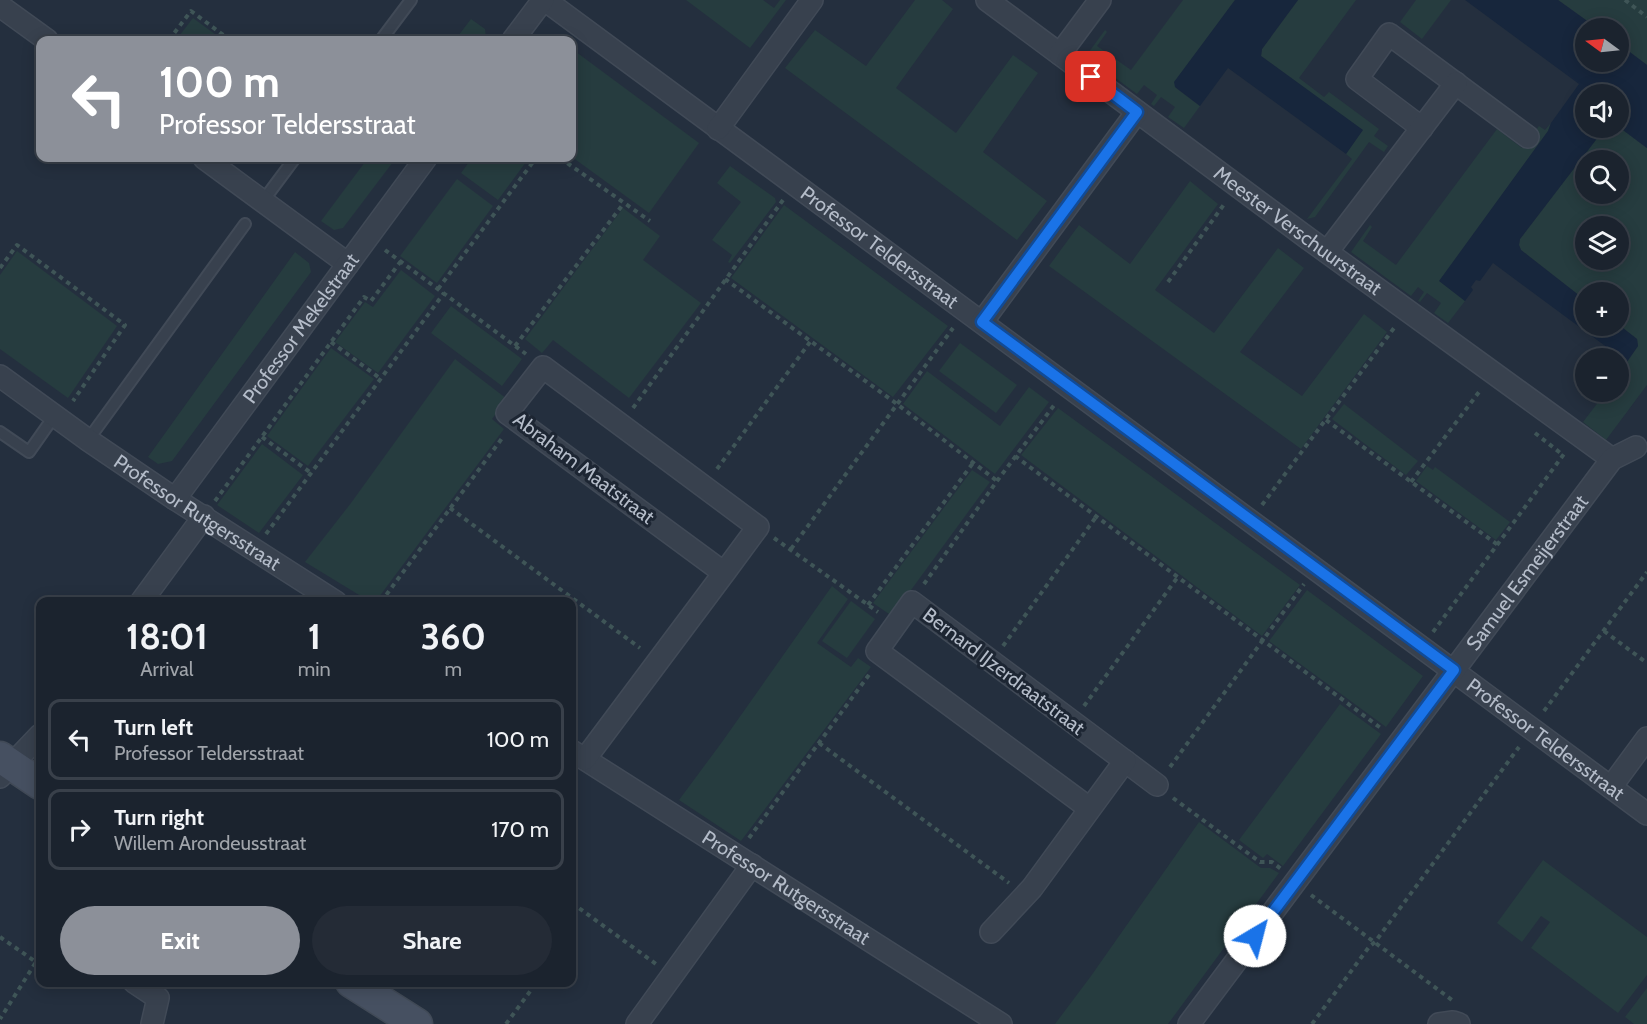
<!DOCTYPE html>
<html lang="en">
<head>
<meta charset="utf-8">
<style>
	:root { --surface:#1b232e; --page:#242b36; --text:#f1f3f6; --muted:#a0a4aa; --line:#39404a; --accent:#8c9099 }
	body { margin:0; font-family:Cabin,sans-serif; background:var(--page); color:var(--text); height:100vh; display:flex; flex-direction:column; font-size:22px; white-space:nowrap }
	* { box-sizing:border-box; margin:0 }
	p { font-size:20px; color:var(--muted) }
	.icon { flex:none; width:33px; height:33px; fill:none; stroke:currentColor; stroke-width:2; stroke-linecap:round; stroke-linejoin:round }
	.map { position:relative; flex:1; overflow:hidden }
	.sheet { position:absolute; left:36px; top:597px; width:540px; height:390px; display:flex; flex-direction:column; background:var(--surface); border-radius:12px; box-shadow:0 3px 15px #0003,0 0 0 2px var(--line) }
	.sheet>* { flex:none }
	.top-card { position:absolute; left:36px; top:36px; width:540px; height:126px; border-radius:12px; box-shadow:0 3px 15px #0003,0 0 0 2px var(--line); background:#8c9099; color:#fff; overflow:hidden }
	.needle { width:39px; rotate:285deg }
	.controls { position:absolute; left:1575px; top:18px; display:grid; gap:12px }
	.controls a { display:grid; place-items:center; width:54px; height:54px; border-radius:50%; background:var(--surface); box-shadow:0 3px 15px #0003,0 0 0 2px var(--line); font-size:30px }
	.pin { position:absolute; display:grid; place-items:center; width:51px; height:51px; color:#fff; margin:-26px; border-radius:12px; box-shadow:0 3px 9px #0006 }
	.me { position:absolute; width:66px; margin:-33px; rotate:37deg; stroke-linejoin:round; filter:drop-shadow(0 0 4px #0008) }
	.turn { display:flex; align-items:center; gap:21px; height:126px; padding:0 24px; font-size:27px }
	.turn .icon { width:78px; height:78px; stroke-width:2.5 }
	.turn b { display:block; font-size:42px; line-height:51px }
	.eta { display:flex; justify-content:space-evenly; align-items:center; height:102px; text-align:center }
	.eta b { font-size:36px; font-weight:700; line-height:42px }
	.primary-button { display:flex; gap:12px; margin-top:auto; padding:12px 24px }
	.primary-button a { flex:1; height:69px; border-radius:36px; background:var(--accent); color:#fff; font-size:24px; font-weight:700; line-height:69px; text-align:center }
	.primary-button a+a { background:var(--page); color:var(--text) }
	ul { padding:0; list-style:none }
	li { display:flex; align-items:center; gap:18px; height:81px; margin:0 12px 9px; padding:0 12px; border:3px solid var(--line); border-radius:12px }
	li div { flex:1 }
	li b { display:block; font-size:22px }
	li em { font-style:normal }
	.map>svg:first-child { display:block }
</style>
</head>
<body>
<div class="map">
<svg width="1647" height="1024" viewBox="0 0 1647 1024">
	<rect width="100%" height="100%" fill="#242f3e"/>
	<g fill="#263c3f" fill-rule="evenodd">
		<polygon points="686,0 763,0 774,8 780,0 786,0 750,48"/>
		<polygon points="915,0 942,0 953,9 896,88 956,133 1013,55 1038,73 983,152 1047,201 1017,240 785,68 815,30 866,66"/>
		<polygon points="1183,0 1235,0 1175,82 1176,88 1200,106 1184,128 1168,117 1175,107 1161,97 1154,106 1151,104 1157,95 1144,85 1137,94 1086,56 1105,30 1107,32 1097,46 1131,70"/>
		<polygon points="1298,0 1356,0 1299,78 1324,97 1329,92 1379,129 1374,136 1388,146 1384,152 1369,142 1315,217 1307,219 1352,159 1346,154 1362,130 1261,56 1262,49"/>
		<polygon points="1416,0 1451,0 1422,39 1400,22"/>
		<polygon points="1558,0 1647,0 1647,65 1619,44 1618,28 1597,28"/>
		<polygon points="193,18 223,40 176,40"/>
		<polygon points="471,19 485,29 486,37 484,40 455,40"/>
		<polygon points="572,49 699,143 649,213 572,157"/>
		<polygon points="1551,123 1548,131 1440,281 1465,301 1448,323 1434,313 1441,303 1427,293 1420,302 1418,301 1424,292 1418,287 1411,296 1351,252 1370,225 1372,227 1363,241 1396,265 1497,129 1522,148 1539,126 1545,130"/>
		<path d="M 1619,127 L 1647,148 L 1647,385 L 1606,440 L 1583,422 L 1606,392 L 1618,392 L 1619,374 L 1638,346 L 1637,339 L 1619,325 L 1618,292 L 1586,292 L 1585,300 L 1521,250 L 1519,245 L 1520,239 L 1605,128 ZM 1586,160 L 1618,160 L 1618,194 L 1586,194 ZM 1586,226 L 1618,226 L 1618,260 L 1586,260 Z"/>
		<polygon points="368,158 396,158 343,228 334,230 321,221"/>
		<polygon points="472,158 529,158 498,200 461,173"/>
		<polygon points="730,166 775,198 776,202 730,263 728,262 732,255 712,240 741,202 717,183"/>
		<polygon points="457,179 493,206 437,283 400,256"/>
		<polygon points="1190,181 1218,204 1155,290 1214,333 1278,248 1304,268 1240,352 1302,396 1364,314 1387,332 1301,449 1049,266 1079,225 1130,264"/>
		<polygon points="784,205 948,326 893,397 731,278"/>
		<polygon points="623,208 660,236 643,260 701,303 629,398 553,340 542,353 525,339"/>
		<polygon points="17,251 117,326 68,398 0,349 0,275"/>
		<polygon points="295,252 309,263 311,272 172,461 158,464 148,457"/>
		<polygon points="401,270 435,296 378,373 335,342 365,302 373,307"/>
		<polygon points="451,306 522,359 502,386 431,333"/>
		<polygon points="960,343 1017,385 996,413 939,371"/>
		<polygon points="331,348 374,379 308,466 267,436"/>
		<polygon points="455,359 507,399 492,419 504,429 376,601 369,601 305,562 351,503"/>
		<polygon points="927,371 1000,426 1029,387 1049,402 995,474 903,404"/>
		<polygon points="1344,404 1418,461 1406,475 1332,419"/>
		<polygon points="1058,408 1300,585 1262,636 1021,455"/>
		<polygon points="262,444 303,475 259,533 217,505"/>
		<polygon points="1427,466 1433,470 1435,467 1510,522 1496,540 1416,481"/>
		<polygon points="972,470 990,482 892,616 873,603"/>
		<polygon points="832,586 848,599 817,643 851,667 858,658 871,667 741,841 679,800 722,742"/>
		<polygon points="1307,590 1423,676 1386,727 1269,641"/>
		<polygon points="851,601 875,619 847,658 822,641"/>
		<polygon points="1340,704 1381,734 1283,866 1267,854 1263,858 1239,840"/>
		<polygon points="1199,822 1261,868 1270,868 1279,873 1168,1024 1055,1024 1091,976"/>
		<polygon points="1543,860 1647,937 1647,975 1618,1013 1531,948 1550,922 1541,916 1522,942 1497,923"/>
		<polygon points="1647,988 1647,1024 1634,1024 1625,1017"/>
	</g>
	<g fill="#17263c">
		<polygon points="1235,0 1298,0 1262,49 1261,56 1363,130 1346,154 1228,68 1200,106 1175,87 1174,82"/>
		<polygon points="1465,0 1558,0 1597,28 1586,28 1586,62 1618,62 1619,44 1647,65 1647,148 1619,127 1618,94 1586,94 1586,128 1605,128 1520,239 1519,245 1521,250 1585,300 1586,326 1619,325 1637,339 1638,346 1626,363 1619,362 1618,358 1613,358 1616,354 1493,263 1480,281 1476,280 1471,287 1473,290 1465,301 1439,281 1548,131 1551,123 1579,84"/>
	</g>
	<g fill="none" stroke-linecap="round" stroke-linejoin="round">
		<defs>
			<g id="lane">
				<polyline points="381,40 411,0"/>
				<polyline points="263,201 295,158"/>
				<polyline points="0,432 29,452 55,415"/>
				<polyline points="88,440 245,224"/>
			</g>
			<g id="street">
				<path id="s1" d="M 545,0 L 1647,814"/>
				<path id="s2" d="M 987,0 L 1306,237 L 1612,459"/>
				<polyline points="0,6 47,40"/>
				<polyline points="513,40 543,0"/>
				<polyline points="1060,54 1100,0"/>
				<polyline points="1422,128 1357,79 1389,34 1528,137"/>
				<polyline points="718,129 812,0"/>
				<polyline points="204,158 348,264"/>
				<polyline points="1327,252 1456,83"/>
				<polyline points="982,322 1137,112"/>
				<path id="s3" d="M 0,376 L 88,440 L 175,499 L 336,602"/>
				<path id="s4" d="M 175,499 L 426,158"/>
				<polyline points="141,602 204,516"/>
				<path id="s5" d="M 572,751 L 1001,1024"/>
				<polyline points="585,759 724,573 507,413 543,367 758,527 724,573"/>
				<polyline points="1125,761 1157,785"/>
				<polyline points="0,777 40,735"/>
				<polyline points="1611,787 1647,738"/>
				<polyline points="991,932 1032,888 1125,761 912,602 877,651 1089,808"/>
				<polyline points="134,982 158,998 152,1024"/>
				<polyline points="637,1024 752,865"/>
				<path id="s6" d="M 1189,1024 L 1612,459 L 1636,447"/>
				<polyline points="1439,1024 1453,1022 1459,1024"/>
			</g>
			<g id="secondary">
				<polyline points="0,757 40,784"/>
				<polyline points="351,982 417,1024"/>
			</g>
		</defs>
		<use href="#lane" stroke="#414a57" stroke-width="14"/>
		<use href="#street" stroke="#414a57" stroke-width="24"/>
		<use href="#secondary" stroke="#414a57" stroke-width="33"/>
		<g stroke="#3f5557" stroke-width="4" stroke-dasharray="4.5 4.5" stroke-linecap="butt">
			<polyline points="1625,0 1647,17"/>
			<polyline points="169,40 191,11 230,40"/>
			<polyline points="560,158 650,221"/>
			<polyline points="385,250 526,354"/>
			<polyline points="0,268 17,245 125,325 73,401"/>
			<polyline points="725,279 897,404 997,481"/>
			<polyline points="1168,282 1225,203"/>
			<polyline points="438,289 536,158"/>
			<polyline points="331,342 381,379"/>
			<polyline points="515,346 624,203"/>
			<polyline points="633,408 783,200"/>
			<polyline points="1326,420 1498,545"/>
			<polyline points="1535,433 1563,455"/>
			<polyline points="262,437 311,473"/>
			<polyline points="1015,456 1382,729"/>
			<polyline points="717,469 810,342"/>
			<polyline points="1411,482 1479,392"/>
			<polyline points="215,501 364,297 371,301 401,261"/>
			<polyline points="1262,505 1394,328"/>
			<polyline points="450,508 640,648"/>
			<polyline points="266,534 444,293"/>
			<polyline points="774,538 878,612"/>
			<polyline points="791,549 953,328"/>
			<polyline points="924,584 997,481 1055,404"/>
			<polyline points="381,602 503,437"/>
			<polyline points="868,605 973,463"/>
			<polyline points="1604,631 1647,663"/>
			<polyline points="1433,632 1564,454"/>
			<polyline points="1003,646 1096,517"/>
			<polyline points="1084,706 1177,578"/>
			<polyline points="1544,711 1647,572"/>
			<polyline points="819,743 1009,883"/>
			<polyline points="1170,767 1304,584"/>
			<polyline points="1173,798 1260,862 1272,862 1281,869"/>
			<polyline points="749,838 871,672"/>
			<polyline points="1311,895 1452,1000"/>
			<polyline points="572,903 656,964"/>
			<polyline points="0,937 36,962 0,1019"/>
			<polyline points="506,1024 537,982"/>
			<polyline points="1312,1024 1369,947 1375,942 1519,747"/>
		</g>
		<use href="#lane" stroke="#38414e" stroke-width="10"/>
		<use href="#street" stroke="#38414e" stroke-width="21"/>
		<use href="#secondary" stroke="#465061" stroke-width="30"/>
	</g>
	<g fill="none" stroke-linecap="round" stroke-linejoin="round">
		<defs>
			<polyline id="route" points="1091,77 1137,112 982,322 1454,670 1255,936"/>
		</defs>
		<use href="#route" stroke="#114b97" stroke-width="15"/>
		<use href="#route" stroke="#1a73e8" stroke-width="10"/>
	</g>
	<g text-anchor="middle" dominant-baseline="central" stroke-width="6" stroke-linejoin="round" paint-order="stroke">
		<g font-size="20" fill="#b4bcc9" stroke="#1d2633">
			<text stroke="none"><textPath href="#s2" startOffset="387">Meester Verschuurstraat</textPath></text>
			<text stroke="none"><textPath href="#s1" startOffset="416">Professor Teldersstraat</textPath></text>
			<text stroke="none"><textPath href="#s4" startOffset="212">Professor Mekelstraat</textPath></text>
			<text transform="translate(584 468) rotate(37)">Abraham Maatstraat</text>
			<text stroke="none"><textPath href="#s3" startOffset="240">Professor Rutgersstraat</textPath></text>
			<text stroke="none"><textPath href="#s6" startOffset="564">Samuel Esmeijerstraat</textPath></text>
			<text transform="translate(1004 671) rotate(37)">Bernard IJzerdraatstraat</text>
			<text stroke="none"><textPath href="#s1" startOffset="1244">Professor Teldersstraat</textPath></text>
			<text stroke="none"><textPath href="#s5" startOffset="254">Professor Rutgersstraat</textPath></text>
		</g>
	</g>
</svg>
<div class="controls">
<a><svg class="needle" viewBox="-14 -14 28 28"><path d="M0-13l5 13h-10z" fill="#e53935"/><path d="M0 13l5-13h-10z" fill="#a0a4aa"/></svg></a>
<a><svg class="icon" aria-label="sound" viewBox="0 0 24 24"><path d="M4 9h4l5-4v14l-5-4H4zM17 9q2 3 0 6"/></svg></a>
<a><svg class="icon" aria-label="search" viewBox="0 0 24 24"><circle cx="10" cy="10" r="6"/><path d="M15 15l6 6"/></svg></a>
<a><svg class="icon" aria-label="layers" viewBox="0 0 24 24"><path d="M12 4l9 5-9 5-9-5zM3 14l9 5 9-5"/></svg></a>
<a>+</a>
<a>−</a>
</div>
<div class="pin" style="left:1091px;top:77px;background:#d93025"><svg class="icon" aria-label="arrive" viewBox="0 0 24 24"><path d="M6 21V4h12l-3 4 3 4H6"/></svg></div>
<svg class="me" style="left:1255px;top:936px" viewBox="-20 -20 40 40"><circle r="19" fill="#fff"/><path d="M0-13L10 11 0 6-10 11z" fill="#1a73e8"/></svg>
<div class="top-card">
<div class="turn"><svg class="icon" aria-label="left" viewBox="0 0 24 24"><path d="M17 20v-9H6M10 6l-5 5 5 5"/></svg><div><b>100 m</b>Professor Teldersstraat</div></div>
</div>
<section class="sheet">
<div class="eta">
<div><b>18:01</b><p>Arrival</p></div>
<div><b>1</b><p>min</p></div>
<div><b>360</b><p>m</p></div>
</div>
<ul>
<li><svg class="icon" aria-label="left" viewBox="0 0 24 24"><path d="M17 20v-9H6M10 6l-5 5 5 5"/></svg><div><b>Turn left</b><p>Professor Teldersstraat</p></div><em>100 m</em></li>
<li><svg class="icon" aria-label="right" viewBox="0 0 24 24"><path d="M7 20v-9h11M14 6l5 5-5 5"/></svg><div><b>Turn right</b><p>Willem Arondeusstraat</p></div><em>170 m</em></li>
</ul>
<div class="primary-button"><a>Exit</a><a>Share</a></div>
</section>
</div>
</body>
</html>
